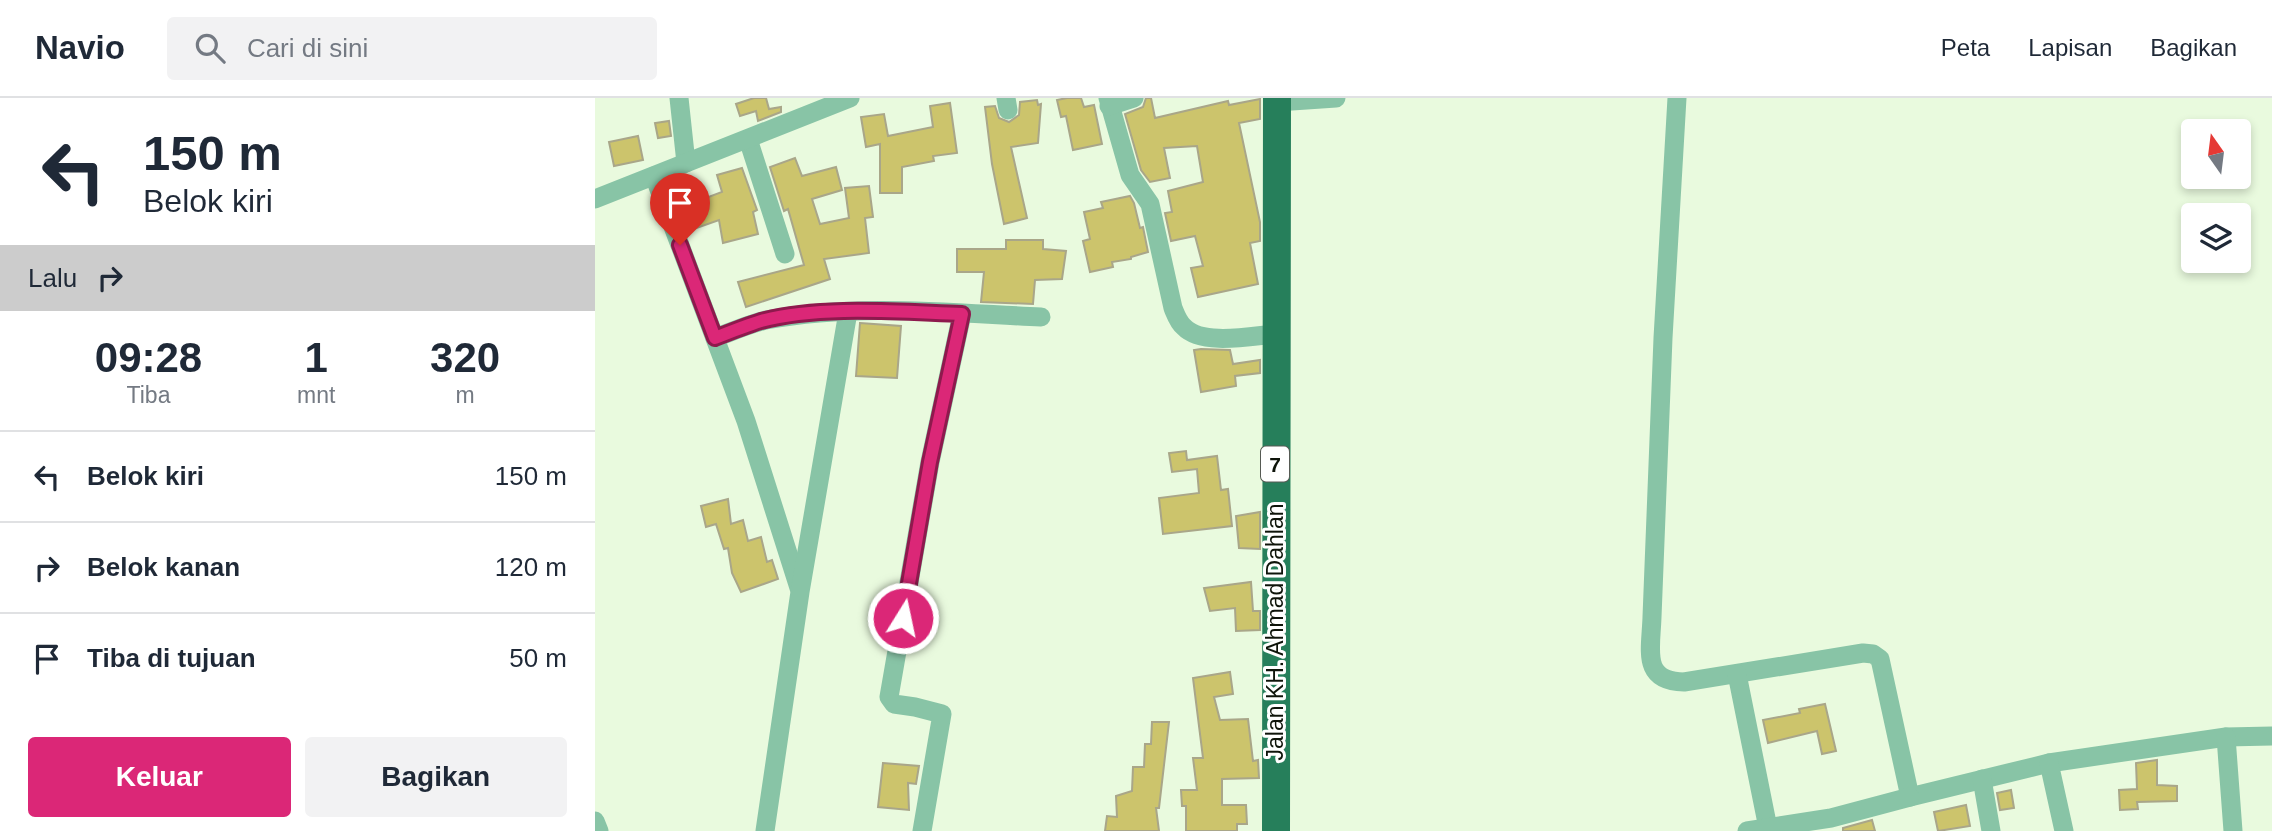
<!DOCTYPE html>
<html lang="id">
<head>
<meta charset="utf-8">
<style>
	:root { --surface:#fff; --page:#f2f2f3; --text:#1f2937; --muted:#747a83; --line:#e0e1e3; --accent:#db2777 }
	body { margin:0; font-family:Helvetica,sans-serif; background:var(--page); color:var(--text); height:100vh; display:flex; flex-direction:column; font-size:26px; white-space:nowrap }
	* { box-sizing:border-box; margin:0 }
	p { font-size:23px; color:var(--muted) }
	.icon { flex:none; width:38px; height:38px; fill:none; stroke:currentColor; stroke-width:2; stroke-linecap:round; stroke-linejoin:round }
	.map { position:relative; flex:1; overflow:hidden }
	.sheet { display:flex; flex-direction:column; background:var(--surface); width:595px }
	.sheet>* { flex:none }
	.banner { background:#fff; color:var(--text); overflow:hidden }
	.needle { width:46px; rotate:346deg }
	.tools { position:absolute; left:1586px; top:21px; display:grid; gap:14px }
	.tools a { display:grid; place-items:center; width:70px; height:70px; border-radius:7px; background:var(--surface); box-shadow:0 4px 10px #0003; font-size:35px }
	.pin { position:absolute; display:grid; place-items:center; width:60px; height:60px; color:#fff; margin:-72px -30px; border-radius:50% 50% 50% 0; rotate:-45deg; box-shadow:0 0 7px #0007 }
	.pin .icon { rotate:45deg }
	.me { position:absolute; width:77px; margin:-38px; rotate:10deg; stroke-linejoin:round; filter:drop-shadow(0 0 5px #0008) }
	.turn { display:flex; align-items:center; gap:24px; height:147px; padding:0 28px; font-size:32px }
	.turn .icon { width:91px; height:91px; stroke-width:2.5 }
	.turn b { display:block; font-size:49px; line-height:60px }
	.then { display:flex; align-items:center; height:66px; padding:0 28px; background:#0003; gap:14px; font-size:26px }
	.eta { display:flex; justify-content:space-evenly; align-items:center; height:119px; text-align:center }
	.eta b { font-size:42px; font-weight:800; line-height:49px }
	.cta { display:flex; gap:14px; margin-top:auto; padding:14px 28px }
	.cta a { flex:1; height:80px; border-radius:7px; background:var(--accent); color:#fff; font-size:28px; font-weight:800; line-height:80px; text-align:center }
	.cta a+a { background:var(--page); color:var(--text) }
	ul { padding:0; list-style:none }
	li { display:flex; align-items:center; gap:21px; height:91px; padding:0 28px; border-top:2px solid var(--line) }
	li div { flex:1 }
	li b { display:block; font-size:26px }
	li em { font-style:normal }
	header { display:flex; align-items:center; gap:42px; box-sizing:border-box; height:98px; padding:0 35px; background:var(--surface); border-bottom:2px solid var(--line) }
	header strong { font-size:33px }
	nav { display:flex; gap:38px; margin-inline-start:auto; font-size:24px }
	.search { width:490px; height:63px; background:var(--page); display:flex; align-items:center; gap:18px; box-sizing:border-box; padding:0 24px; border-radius:7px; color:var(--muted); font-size:26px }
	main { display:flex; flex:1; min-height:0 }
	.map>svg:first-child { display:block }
</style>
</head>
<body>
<header>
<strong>Navio</strong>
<div class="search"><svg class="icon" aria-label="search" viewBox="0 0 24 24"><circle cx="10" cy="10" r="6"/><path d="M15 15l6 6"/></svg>Cari di sini</div>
<nav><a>Peta</a><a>Lapisan</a><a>Bagikan</a></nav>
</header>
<main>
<section class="sheet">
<div class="banner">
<div class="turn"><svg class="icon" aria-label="left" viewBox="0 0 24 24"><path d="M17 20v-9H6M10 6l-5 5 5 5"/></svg><div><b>150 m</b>Belok kiri</div></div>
<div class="then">Lalu<svg class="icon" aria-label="right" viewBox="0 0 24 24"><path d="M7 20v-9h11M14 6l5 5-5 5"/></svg></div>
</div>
<div class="eta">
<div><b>09:28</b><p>Tiba</p></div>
<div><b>1</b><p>mnt</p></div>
<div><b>320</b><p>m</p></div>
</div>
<ul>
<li><svg class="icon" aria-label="left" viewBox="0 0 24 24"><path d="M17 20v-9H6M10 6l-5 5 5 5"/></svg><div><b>Belok kiri</b></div><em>150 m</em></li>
<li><svg class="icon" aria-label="right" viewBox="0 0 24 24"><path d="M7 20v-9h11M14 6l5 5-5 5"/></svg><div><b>Belok kanan</b></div><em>120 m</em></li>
<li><svg class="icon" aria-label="arrive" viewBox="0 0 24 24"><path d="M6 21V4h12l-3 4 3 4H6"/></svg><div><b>Tiba di tujuan</b></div><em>50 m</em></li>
</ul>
<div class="cta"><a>Keluar</a><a>Bagikan</a></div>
</section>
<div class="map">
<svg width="1677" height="733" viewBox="0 0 1677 733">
	<rect width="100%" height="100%" fill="#e9fade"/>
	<g fill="#ccc46c" stroke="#a9a689" stroke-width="2">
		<polygon points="159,0 171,0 174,11 186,9 186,14 163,23 161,13 145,18 141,6"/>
		<polygon points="472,0 486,0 489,9 499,7 507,46 478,52 471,18 466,19 462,2"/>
		<polygon points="551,0 556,0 560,20 633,3 634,7 665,1 665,21 644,25 665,124 665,143 655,145 663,186 603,199 596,170 608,168 600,138 576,143 570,115 577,114 573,93 608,84 602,48 569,50 575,80 555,84 546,72 530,16 548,9"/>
		<polygon points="442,2 443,7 446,6 443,45 416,49 432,120 409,126 397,66 390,9 400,8 404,20 414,24 424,17 425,4"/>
		<polygon points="355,5 362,55 338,58 339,63 307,69 307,95 285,95 285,46 271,49 266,19 289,16 293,38 338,29 335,8"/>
		<polygon points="74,23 76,38 63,40 60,25"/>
		<polygon points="43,38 48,62 19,68 14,44"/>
		<polygon points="200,60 207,78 241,69 247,92 217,101 225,126 254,120 250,90 274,88 278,119 270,120 274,155 229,161 235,181 151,209 143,184 209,167 193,111 189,113 175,69"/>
		<polygon points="147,70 162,112 158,114 163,136 128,145 124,122 93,133 84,110 127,94 122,77"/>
		<polygon points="535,98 539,105 545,130 548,129 553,154 536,159 536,161 517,164 518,169 495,174 488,143 495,141 489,114 508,110 506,104"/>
		<polygon points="411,142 448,142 448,151 471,153 467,181 440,182 438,206 386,204 389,174 362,174 362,151 411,151"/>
		<polygon points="265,225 306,228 302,280 261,278"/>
		<polygon points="606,251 635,252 638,266 665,262 665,275 640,278 641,288 606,294 599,252"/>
		<polygon points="591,353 592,362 622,358 626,392 633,391 637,428 568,436 564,400 604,395 602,371 577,374 574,355"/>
		<polygon points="133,401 136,426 148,422 153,443 166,439 172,464 177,462 183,481 146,494 137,475 133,450 129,451 121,426 111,429 106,408"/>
		<polygon points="665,414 665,451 644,450 641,418"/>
		<polygon points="656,484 658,513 665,513 665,532 641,533 640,510 615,513 609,490"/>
		<polygon points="635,574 638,596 619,599 625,622 653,621 658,663 663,662 664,680 627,681 627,707 651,707 652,726 642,726 642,733 591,733 591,708 587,708 586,692 602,692 598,660 608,660 598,580"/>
		<polygon points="1230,606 1241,653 1227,656 1222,633 1173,645 1168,622 1205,615 1204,611"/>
		<polygon points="557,624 574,624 564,710 561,710 564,733 510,733 512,718 522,719 521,698 537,693 538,669 549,669 550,646 556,646"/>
		<polygon points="1562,662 1562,687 1582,688 1582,703 1542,704 1543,711 1525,712 1524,692 1542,691 1541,665"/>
		<polygon points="288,665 324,668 321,686 313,685 314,712 283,709"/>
		<polygon points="1416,692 1419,710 1405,712 1402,695"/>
		<polygon points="1371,707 1375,728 1343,733 1339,714"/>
		<polygon points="1277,722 1280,733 1248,733 1248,730"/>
	</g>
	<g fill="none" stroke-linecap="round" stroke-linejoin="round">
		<g stroke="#88c4a6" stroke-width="19">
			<polyline points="84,0 91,65"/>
			<polyline points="411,0 413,12"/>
			<path d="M 513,0 L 535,77 L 555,106 L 578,210 C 581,217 583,224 589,229 C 607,248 656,238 680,236"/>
			<path d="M 1082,0 L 1068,240 L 1057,519 C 1056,552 1046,583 1089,584 L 1268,555 L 1278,556 L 1285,561 L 1315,699 L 1454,665 L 1631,639 L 1677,638"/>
			<polyline points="682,4 741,0"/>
			<polyline points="514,8 539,0"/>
			<polyline points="153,41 190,156"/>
			<polyline points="59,78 151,323 204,490"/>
			<polyline points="0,101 255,0"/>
			<path d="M 120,240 C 136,234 154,226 171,222 C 261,205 356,215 446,219"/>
			<polyline points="1142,576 1173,730"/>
			<polyline points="1631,639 1638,733"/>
			<polyline points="1454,665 1469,733"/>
			<polyline points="1387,681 1396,733"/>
			<polyline points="0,723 4,733"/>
			<polyline points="170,733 205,494 253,214"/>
			<polyline points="327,733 347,616 320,609 299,606 294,599 335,364 367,216"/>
			<polyline points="1152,733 1236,720 1315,699"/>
		</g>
		<polyline stroke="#267f5b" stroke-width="28" points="681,733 682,0"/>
	</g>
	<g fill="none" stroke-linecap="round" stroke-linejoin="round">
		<defs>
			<path id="route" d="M 85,147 L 120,240 C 135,234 150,228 166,223 C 225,207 305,214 367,216 L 335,364 L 308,520"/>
		</defs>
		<use href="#route" stroke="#8e194d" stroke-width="18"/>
		<use href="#route" stroke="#db2777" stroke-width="12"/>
	</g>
	<g text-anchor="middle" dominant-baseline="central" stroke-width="6" stroke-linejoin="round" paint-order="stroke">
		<rect fill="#fff" stroke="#565a54" stroke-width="2" x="666" y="348.5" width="28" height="35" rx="5"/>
		<g font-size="21" font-weight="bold" fill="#0e140a">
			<text x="680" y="366">7</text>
		</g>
		<g font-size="23" fill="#0e140a" stroke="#fff">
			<text transform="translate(680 534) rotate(-90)">Jalan KH. Ahmad Dahlan</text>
		</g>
	</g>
</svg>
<div class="tools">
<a><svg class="needle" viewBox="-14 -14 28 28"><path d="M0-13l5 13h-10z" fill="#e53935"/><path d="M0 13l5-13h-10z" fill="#747a83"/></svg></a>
<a><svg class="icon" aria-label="layers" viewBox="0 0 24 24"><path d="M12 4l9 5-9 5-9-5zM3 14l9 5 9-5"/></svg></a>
</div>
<div class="pin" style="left:85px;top:147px;background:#d93025"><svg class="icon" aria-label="arrive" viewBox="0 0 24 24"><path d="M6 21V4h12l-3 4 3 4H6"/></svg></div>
<svg class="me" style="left:308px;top:520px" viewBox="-20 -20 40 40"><circle r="17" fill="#db2777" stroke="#fff" stroke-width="3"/><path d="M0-11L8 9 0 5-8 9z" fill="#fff"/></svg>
</div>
</main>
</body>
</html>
